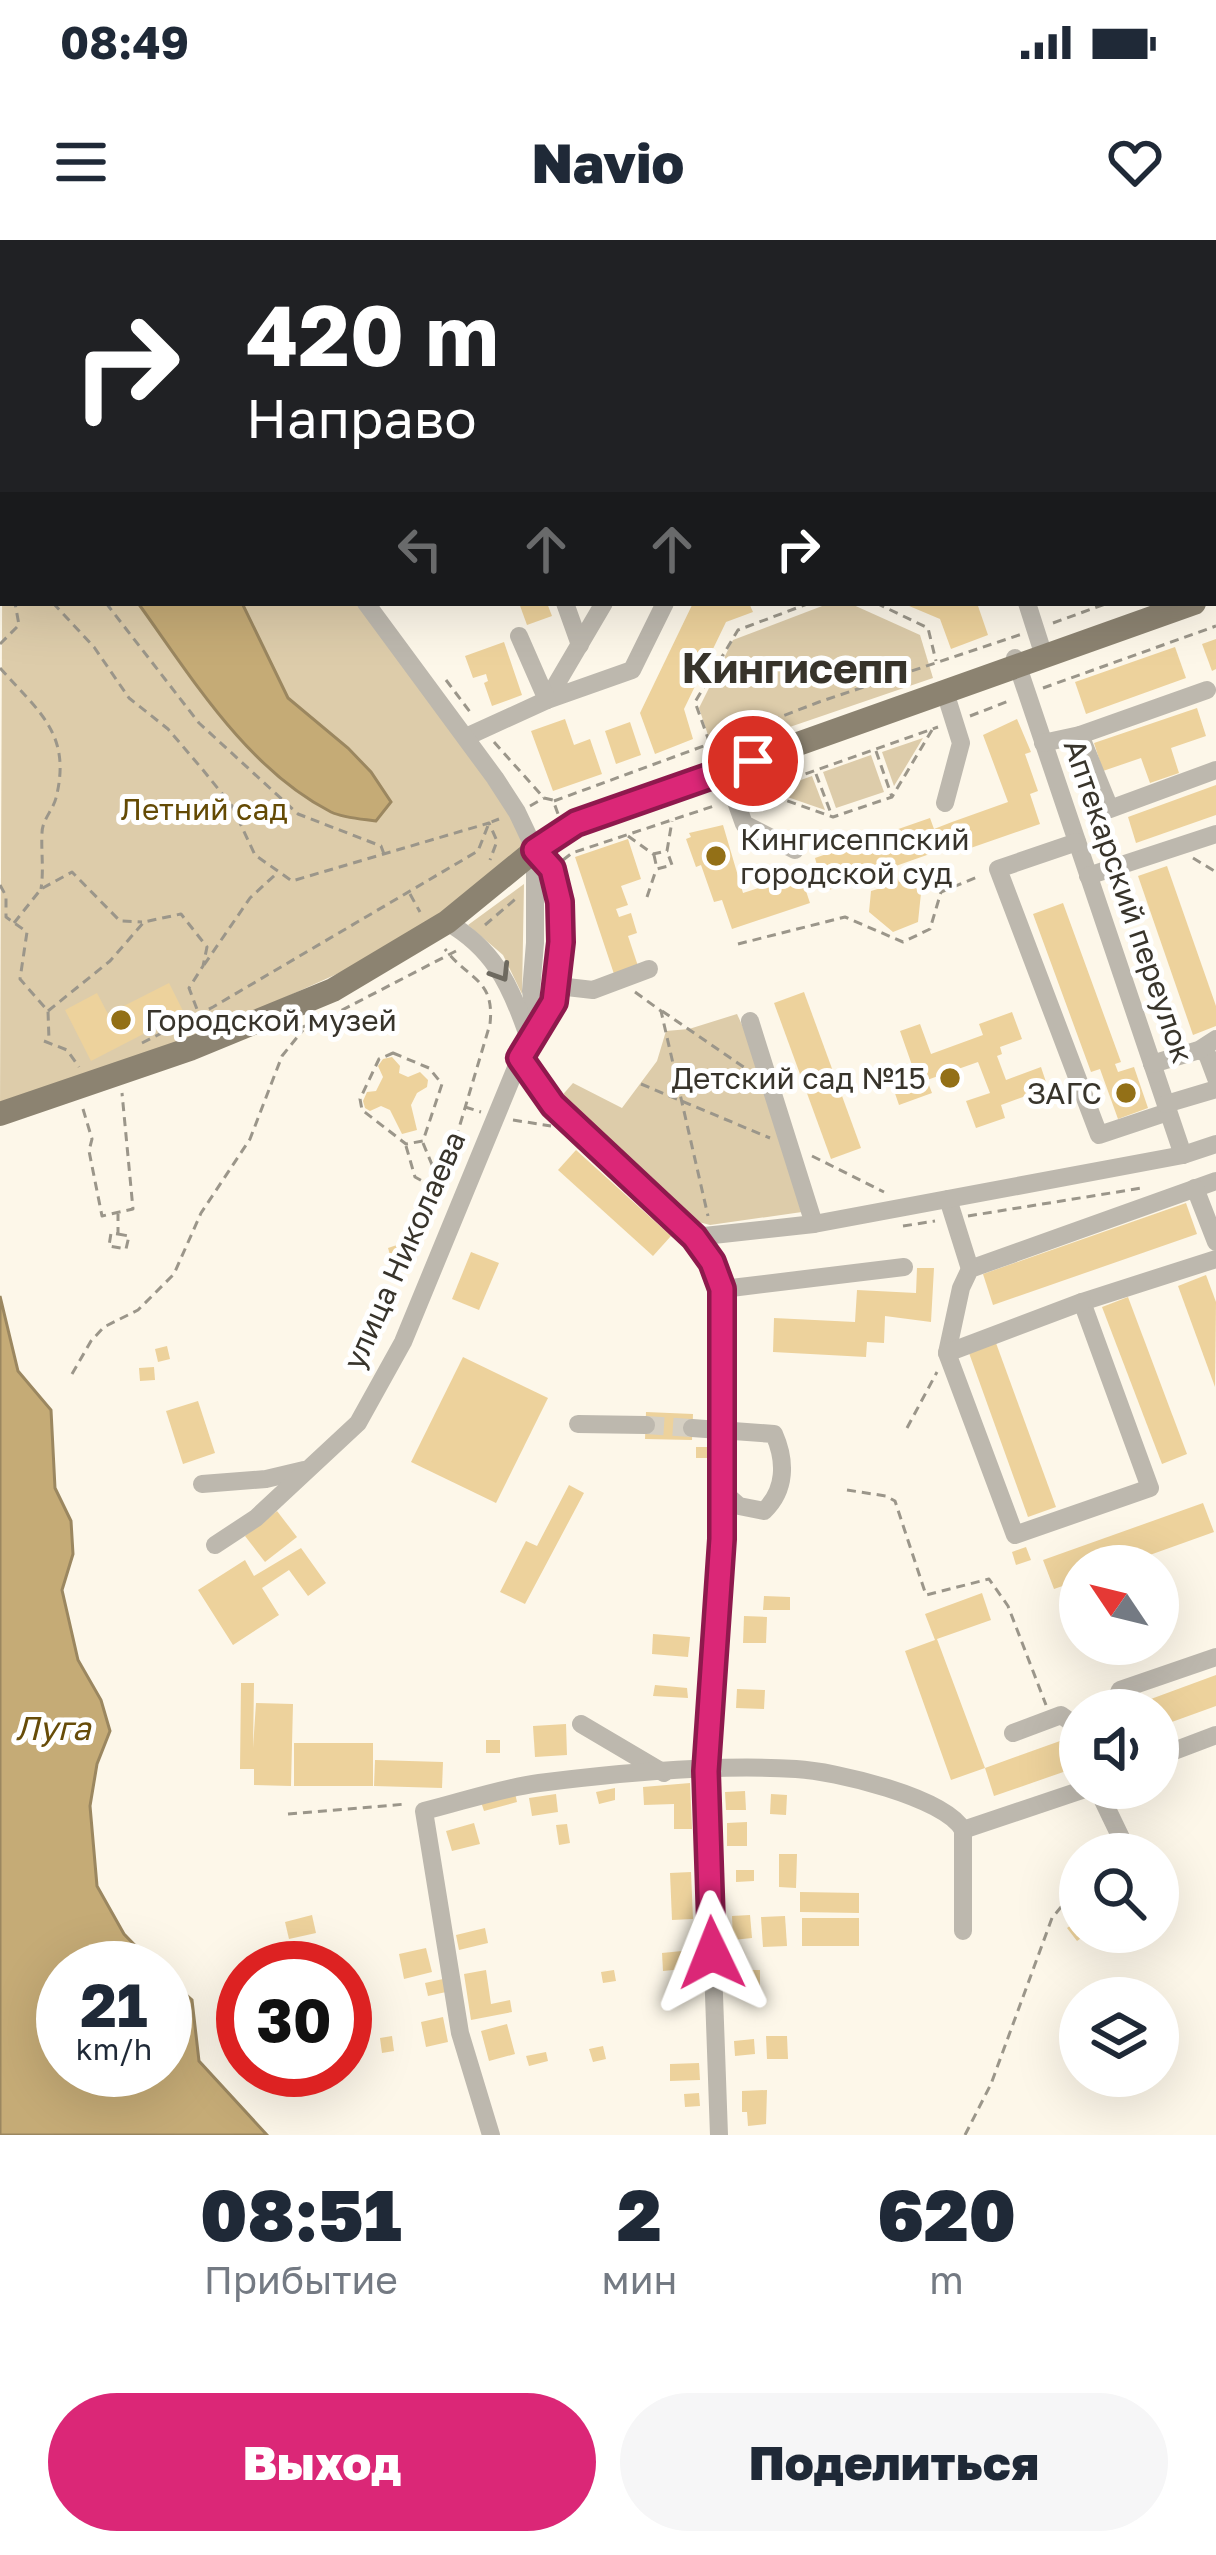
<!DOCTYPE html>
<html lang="ru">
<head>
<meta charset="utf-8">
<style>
	:root { --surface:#fff; --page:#f6f6f7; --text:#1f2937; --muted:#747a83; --accent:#db2777 }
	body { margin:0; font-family:"Golos Text",sans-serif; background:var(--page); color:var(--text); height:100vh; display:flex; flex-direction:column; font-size:45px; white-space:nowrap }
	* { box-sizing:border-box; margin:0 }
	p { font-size:39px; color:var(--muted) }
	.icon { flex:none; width:66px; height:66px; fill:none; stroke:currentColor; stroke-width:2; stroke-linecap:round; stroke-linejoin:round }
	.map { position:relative; height:1895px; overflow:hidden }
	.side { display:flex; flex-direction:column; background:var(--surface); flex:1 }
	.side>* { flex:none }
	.top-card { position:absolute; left:0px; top:0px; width:1218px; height:366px; box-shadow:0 12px 48px #0002; background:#202124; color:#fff; overflow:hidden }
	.needle { width:78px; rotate:305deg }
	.fabs { position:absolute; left:1059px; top:1305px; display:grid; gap:24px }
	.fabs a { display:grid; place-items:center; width:120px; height:120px; border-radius:50%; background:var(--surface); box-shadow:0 12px 48px #0002; font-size:60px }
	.speed { position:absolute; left:36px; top:1701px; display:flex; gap:24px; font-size:60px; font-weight:700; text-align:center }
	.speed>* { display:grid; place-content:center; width:156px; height:156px; border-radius:50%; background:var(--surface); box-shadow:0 12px 48px #0002; line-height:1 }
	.speed small { font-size:30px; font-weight:400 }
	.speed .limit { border:18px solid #d22; background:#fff; color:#111 }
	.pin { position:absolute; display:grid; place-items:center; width:102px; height:102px; color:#fff; margin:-51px; border:6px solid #fff; border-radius:50%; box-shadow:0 3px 12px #0007 }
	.me { position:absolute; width:132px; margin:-66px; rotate:358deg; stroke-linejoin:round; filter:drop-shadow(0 0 9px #0008) }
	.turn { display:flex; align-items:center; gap:42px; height:252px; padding:0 48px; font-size:54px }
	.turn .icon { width:156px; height:156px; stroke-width:2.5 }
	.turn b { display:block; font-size:84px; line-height:102px }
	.lanes { display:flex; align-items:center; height:114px; padding:0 48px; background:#0003; justify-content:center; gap:60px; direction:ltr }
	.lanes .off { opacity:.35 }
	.eta { display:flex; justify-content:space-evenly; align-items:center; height:204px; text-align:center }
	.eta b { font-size:72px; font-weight:800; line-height:84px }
	.primary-button { display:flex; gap:24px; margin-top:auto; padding:24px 48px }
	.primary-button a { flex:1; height:138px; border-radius:72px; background:var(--accent); color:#fff; font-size:48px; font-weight:800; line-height:138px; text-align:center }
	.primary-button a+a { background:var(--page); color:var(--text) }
	.status { display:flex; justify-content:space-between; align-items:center; height:84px; padding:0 60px; background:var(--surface); direction:ltr }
	.status svg { height:33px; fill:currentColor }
	header { display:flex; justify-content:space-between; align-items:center; height:156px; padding:0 48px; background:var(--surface); font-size:54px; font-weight:800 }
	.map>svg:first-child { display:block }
</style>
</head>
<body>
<div class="status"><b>08:49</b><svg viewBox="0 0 49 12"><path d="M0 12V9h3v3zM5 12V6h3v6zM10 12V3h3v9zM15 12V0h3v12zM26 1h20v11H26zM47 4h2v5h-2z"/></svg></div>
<header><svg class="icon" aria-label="menu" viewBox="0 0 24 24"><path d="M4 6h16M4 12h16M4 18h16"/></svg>Navio<svg class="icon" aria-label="heart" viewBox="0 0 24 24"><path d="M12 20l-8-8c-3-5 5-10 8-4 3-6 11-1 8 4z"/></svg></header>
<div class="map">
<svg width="1216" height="1895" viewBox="0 0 1216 1895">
	<rect width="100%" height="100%" fill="#fdf7e9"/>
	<g fill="#dca">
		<polygon points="3,152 3,363 367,363 535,610 434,690 112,836 0,871"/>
		<polygon points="830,363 849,363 920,395 933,438 714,513 699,468 733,400"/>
		<polygon points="923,498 894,546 882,512"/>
		<polygon points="871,515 884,552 836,568 823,532"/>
		<polygon points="812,536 825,570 770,551"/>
		<polygon points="524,644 522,754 503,715 468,685"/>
		<polygon points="737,774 770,845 809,971 710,985 695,981 559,859 573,843 622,868 657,821 666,791 689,789"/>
	</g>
	<g fill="#c5ab76" stroke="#9b8760" stroke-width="3">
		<path d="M 138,363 L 242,363 L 288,458 L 348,508 L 371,532 L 391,562 L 376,581 C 362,579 344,578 331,572 C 247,529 192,438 138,363 Z"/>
		<polygon points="0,1056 18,1131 51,1170 55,1248 71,1281 73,1314 62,1350 78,1420 101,1460 110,1491 97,1524 90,1566 97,1646 124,1694 157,1728 63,1728 63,1830 165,1830 165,1736 192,1760 199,1821 267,1895 0,1895"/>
	</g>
	<g fill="#edd29c">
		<polygon points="519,363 547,363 552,376 527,385"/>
		<polygon points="693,363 749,363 753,372 726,382 684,469 693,499 655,514 640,473"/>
		<polygon points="902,363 977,363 988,395 951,409 940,379"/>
		<polygon points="1216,399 1216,429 1212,431 1202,404"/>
		<polygon points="504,402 522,455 492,466 484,443 488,441 486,434 473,438 465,416"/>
		<polygon points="1175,407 1186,438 1086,474 1075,442"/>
		<polygon points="1197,468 1206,496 1171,508 1179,533 1150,543 1141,518 1103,531 1094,503"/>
		<polygon points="565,479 574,505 590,499 602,534 553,551 531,491"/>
		<polygon points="1017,479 1031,512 1025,514 1038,551 1030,554 1040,584 962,611 957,597 939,603 941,610 893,627 899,642 908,640 921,653 918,682 893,692 869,672 871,651 881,648 876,634 826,651 823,642 805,648 810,663 732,689 722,660 714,662 701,625 696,627 686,599 691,597 689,593 723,585 743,653 818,629 815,618 930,578 934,589 952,582 1008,562 983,495"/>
		<polygon points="630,482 641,515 616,524 605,491"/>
		<polygon points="1216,545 1216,575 1136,603 1128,577"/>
		<polygon points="628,599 641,639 621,646 628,665 616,669 619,677 631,673 637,693 628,696 639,729 615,737 575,617"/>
		<polygon points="1167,626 1216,766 1216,786 1193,795 1138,636"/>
		<polygon points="1063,663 1121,822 1115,824 1118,832 1134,827 1148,868 1118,879 1100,829 1091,832 1033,674"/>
		<polygon points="169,743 184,773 91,821 65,770 97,753 108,774"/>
		<polygon points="804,752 861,908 831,919 774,763"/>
		<polygon points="1012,772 1022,799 1000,807 1002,814 997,816 1006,840 1041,827 1048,848 1001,865 1005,878 976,888 966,861 990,853 978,822 927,840 932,853 899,865 889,836 913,828 900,791 920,784 931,814 983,795 979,784"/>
		<polygon points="392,817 400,826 399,833 408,837 420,832 428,840 427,847 417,853 411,865 417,890 402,894 390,870 381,866 370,871 365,868 363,861 367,852 376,851 383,837 378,826 383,819"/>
		<polygon points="576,910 671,996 653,1016 558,930"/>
		<polygon points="1186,963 1197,994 993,1065 983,1034"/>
		<polygon points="406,1002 409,1012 391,1018 388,1008"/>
		<polygon points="471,1012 499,1023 479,1070 452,1059"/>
		<polygon points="917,1028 934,1028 931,1082 885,1076 884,1103 867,1102 866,1117 773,1112 774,1078 855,1082 857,1050 916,1053"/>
		<polygon points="1206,1035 1216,1062 1215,1147 1178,1046"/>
		<polygon points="1128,1057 1187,1214 1162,1224 1102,1067"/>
		<polygon points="996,1103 1056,1267 1028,1277 969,1113"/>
		<polygon points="167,1106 170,1119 158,1122 155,1109"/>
		<polygon points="463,1117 548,1158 496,1263 411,1222"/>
		<polygon points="154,1127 155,1140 140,1141 139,1128"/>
		<polygon points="198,1161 215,1213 183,1224 166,1171"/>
		<polygon points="646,1172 693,1174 692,1200 645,1199"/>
		<rect x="696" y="1207" width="17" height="11"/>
		<polygon points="569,1245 584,1253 525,1364 500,1352 526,1301 537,1306"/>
		<polygon points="1203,1263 1214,1292 1119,1326 1080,1326 1080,1340 1054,1349 1043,1320"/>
		<polygon points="277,1271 297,1297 265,1322 245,1296"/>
		<polygon points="1026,1307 1031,1320 1016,1325 1012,1312"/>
		<polygon points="301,1308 326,1343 308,1356 289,1330 262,1348 279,1375 233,1405 198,1350 245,1320 254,1336"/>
		<polygon points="982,1353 991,1380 937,1399 985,1528 951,1540 905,1411 935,1400 925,1374"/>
		<polygon points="764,1356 790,1357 790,1370 763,1370"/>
		<polygon points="744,1376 767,1377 766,1403 743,1403"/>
		<polygon points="653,1394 690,1397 688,1417 652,1414"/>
		<polygon points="1216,1435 1216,1466 1158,1487 1158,1470 1143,1470 1140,1463"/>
		<polygon points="241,1443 254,1443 253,1508 256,1463 293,1464 291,1546 254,1545 254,1529 240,1529"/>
		<polygon points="655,1445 687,1448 688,1458 653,1456"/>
		<polygon points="737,1449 765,1450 764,1469 736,1468"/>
		<polygon points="566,1484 567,1515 535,1517 533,1486"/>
		<rect x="486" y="1500" width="14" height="13"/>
		<polygon points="1060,1501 1072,1529 994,1556 985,1528"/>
		<rect x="294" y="1503" width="79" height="43"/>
		<polygon points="375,1520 443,1522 442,1548 374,1546"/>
		<polygon points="690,1543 692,1589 674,1589 674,1564 644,1565 643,1547"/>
		<polygon points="615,1548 615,1560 599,1564 596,1552"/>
		<polygon points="745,1551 746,1570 726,1570 725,1552"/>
		<polygon points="515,1553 517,1562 484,1571 481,1562"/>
		<polygon points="556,1554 558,1572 532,1576 529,1558"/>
		<polygon points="771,1554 787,1555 786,1575 770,1574"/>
		<polygon points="747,1582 747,1606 727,1606 727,1583"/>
		<polygon points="474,1583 480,1604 452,1611 446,1591"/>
		<polygon points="567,1584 570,1603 559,1605 556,1585"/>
		<polygon points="779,1614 797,1614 796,1648 779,1647"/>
		<polygon points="736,1630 754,1630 754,1641 736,1642"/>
		<polygon points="691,1632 693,1679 672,1680 670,1633"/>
		<polygon points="800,1652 859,1653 859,1673 800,1672"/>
		<polygon points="312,1675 316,1693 289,1699 285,1682"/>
		<polygon points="750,1675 752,1698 733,1700 732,1676"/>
		<polygon points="785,1676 787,1706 763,1707 761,1677"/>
		<rect x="802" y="1678" width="57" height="28"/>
		<polygon points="1080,1679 1080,1692 1090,1692 1077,1701 1067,1688"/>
		<polygon points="485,1688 488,1703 459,1710 456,1695"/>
		<polygon points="426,1708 432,1732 404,1739 399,1714"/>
		<polygon points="692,1710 694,1728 663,1731 662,1713"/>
		<polygon points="486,1730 491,1764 510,1760 512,1772 471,1780 464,1734"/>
		<polygon points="614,1730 616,1741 603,1743 601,1732"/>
		<rect x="734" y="1730" width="26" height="16"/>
		<polygon points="443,1739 446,1752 428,1756 425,1743"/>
		<polygon points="443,1777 448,1802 426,1807 421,1782"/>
		<polygon points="507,1784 515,1814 489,1821 481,1791"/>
		<polygon points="392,1796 394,1811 382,1813 380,1798"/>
		<polygon points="766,1796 787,1796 788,1819 767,1819"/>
		<polygon points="754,1799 755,1814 735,1816 734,1801"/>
		<polygon points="603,1806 606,1819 593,1822 589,1809"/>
		<polygon points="546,1812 548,1821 529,1826 526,1816"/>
		<polygon points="699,1823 700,1840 670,1841 670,1824"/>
		<polygon points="767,1850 766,1884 748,1886 747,1872 742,1872 742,1851"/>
		<polygon points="699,1853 700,1866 685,1867 684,1854"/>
	</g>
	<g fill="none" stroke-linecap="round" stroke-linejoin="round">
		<polyline stroke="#d6d0c3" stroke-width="18" stroke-dasharray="18 9" stroke-linecap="butt" points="646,1185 692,1188"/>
		<g stroke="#9b968a" stroke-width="3" stroke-dasharray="9 6" stroke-linecap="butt">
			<polyline points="126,0 128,3"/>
			<polyline points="0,167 3,166"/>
			<polyline points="0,234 3,230"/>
			<polyline points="0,284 3,281"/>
			<polyline points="0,315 3,318"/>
			<polyline points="0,321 3,321"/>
			<polyline points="1215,324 1216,324"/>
			<polyline points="53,363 94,407 129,458 168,489 203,530 232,566 255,615 292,641 489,583 497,601 490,620"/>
			<polyline points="106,363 199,483 298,574 381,606 384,614"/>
			<polyline points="810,363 738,390 695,462 710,504 819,462 1022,394"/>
			<polyline points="876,363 928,388 936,421"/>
			<polyline points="1053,383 1108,363"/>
			<polyline points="0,404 19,385 15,363"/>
			<path d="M 0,428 C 39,472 72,494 56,558 C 53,570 42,580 42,593 C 41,612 44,629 41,649"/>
			<polyline points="446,440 473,476"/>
			<polyline points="1043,448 1216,386"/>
			<polyline points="970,476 1011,460"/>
			<polyline points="494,502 544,558 553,560 558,574"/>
			<polyline points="876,511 892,557"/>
			<polyline points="816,534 832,576"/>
			<polyline points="759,551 833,577 892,557 932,490"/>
			<polyline points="749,554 938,487"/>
			<polyline points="554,561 709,504"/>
			<polyline points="530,566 544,558"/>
			<polyline points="628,596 653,614 667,611 672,581"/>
			<polyline points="654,615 657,629 672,625 667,611"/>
			<polyline points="1193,618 1216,632"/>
			<polyline points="563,620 572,613 717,565"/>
			<polyline points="0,645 6,656 6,677 27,692 20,739 48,771 49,800"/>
			<polyline points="410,654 420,672"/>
			<polyline points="647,657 656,630"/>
			<polyline points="14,683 41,649 72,632 120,681 142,682"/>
			<polyline points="485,685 519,656"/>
			<polyline points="738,704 845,677 903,702 930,689 941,652 980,636"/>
			<polyline points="204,725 250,658 276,634"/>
			<polyline points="635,752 661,771 708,976"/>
			<polyline points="48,771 110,721 144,682 181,674 207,707 203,726 189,748 198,772"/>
			<polyline points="662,771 748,830"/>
			<polyline points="286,792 319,782 456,711"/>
			<polyline points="44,801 67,810 79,827"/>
			<polyline points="142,803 213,767 478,611 489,583 499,579"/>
			<polygon points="393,813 429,828 442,844 423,901 406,904 362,870 360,859 379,819"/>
			<polyline points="641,844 770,898"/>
			<polyline points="465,867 481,872"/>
			<polyline points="83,869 92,899 89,911 102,976 133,969 122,853"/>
			<polyline points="513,880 551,886"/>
			<polyline points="423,903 440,944"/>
			<polyline points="406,906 415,937 426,943"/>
			<polyline points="812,916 884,952"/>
			<polyline points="968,976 1142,948"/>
			<path d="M 424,983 L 445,935 L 490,784 C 495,738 468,740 445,709"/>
			<polyline points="903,986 935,981"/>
			<polyline points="118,994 129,996 126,1009 109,1006 111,993 118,994 118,974"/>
			<polyline points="72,1134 91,1101 104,1087 138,1070 174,1034 201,973 250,899 282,816 303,790"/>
			<polyline points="907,1188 937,1132"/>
			<polyline points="847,1250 886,1256 895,1261 926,1355 989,1339 1008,1366 1046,1465"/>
			<polyline points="288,1574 406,1564"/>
			<polyline points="965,1895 991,1844 1052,1678 1080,1644"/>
		</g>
		<g stroke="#bdb8ae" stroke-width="18">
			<polyline points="106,0 107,3"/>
			<polyline points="241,0 243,3"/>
			<polyline points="379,0 380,3"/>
			<polyline points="731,0 732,3"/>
			<polyline points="182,3 192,0"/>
			<polyline points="0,92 3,92"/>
			<polyline points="1215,194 1216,194"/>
			<polyline points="565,363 580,405"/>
			<polyline points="604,363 547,460 632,430 665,363"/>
			<polyline points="1027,363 1044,416"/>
			<polyline points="1015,418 1183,915"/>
			<polyline points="945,452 961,503 945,563"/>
			<polyline points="1080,495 1110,569 1216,530"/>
			<polyline points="466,497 547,460 519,396"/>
			<polyline points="1043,503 1080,495 1207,450"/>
			<polyline points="725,531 744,584 795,610"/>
			<polyline points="1077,602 998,629 1099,895 1168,872"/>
			<polyline points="535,610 535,703 531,751 537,793"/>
			<polyline points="1088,636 1216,594"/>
			<path d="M 447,682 C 492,708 509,742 526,790"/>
			<polyline points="558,746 593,750 649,729"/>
			<polyline points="750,781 814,984"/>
			<polyline points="1199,810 1207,814 1216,838"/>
			<polyline points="520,818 553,865 695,997 712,1022 723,1049 722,1299 706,1530 719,1895"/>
			<polyline points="1152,824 1199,810 1216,799"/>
			<polyline points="1166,864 1216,849"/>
			<polyline points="1216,941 970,1029 961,1048 947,1113 1015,1295 1150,1248 1082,1062 1216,1019"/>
			<polyline points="1195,948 1216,1002"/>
			<polyline points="948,959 970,1029"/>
			<polyline points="695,997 814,984 1183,915 1216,904"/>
			<polyline points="723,1049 904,1027"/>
			<polyline points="947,1113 1082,1062"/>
			<polyline points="578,1184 646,1185"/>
			<path d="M 692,1188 L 774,1194 C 786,1221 786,1250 764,1271 L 739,1266 L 722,1251"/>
			<polyline points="202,1244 266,1239 304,1230"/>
			<polyline points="215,1305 256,1278 358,1183 403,1102 520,818 549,772 558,746 560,662 552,629 535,610 517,572 495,538 366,363"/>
			<polyline points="1122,1470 1117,1457 1120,1450 1216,1417"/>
			<polyline points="581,1484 664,1533"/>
			<polyline points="1013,1493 1061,1475 1075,1485 1080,1499"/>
			<polyline points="1158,1517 1216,1495"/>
			<polyline points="1097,1548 1123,1602"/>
			<polyline points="963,1691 963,1590 1088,1548"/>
			<path d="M 491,1895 L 460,1793 L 424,1571 C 461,1562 501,1548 539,1543 C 618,1533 717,1524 796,1529 C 834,1531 945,1557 963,1590"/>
		</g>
		<g stroke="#8c8371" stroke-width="24">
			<polyline points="1215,346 1216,346"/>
			<polyline points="0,874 190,809 333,750 447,682 551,597 576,583 1194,363"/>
		</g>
	</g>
	<defs><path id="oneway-chevron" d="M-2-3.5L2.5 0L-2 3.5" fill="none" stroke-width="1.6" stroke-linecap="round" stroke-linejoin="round" transform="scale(3)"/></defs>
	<use stroke="#6d695f" href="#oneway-chevron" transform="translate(501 733) rotate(58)"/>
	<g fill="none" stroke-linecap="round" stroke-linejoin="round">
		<defs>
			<polyline id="route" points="712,1713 706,1531 722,1299 722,1049 712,1022 694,997 553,865 520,818 554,762 561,702 560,662 552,629 535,610 576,583 753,521"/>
		</defs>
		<use href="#route" stroke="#8e194d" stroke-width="30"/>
		<use href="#route" stroke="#db2777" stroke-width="21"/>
	</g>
	<g fill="#937017" stroke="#fff" stroke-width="4.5">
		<circle cx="716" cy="616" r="12"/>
		<circle cx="121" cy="780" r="12"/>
		<circle cx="950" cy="838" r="12"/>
		<circle cx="1126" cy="853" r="12"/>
	</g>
	<g text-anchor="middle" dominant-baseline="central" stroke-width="10" stroke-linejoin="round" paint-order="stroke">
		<g font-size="30" fill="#644a04" stroke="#fff">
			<text x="204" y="569">Летний сад</text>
		</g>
		<g font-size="30" fill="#38342b" stroke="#fff" text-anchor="start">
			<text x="740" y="599">Кингисеппский<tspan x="740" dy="34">городской суд</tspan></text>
			<text x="145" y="780">Городской музей</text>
			<text x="926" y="838" text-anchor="end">Детский сад №15</text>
			<text x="1102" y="853" text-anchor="end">ЗАГС</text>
		</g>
		<g font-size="30" fill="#38342b" stroke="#fff">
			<text transform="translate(1129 661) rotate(71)">Аптекарский переулок</text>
			<text transform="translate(404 1010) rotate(-66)">улица Николаева</text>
		</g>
		<g font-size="33" font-style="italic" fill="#674c09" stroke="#fff">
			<text x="53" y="1487">Луга</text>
		</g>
		<g font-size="42" font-weight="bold" fill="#38342b" stroke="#fff">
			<text x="795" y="427">Кингисепп</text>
		</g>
	</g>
</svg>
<div class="fabs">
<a><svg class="needle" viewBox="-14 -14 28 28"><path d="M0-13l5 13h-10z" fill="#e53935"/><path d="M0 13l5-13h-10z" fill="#747a83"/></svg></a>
<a><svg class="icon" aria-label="sound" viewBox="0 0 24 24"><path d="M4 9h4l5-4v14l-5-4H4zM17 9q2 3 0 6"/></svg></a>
<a><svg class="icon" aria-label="search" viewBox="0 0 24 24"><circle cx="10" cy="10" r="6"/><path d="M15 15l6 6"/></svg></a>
<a><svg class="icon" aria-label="layers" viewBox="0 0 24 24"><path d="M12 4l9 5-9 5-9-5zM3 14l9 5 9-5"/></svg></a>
</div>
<div class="speed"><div>21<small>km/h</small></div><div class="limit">30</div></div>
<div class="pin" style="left:753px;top:521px;background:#d93025"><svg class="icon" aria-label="arrive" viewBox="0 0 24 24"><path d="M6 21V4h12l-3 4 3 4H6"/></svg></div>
<svg class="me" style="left:712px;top:1713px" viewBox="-20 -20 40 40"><path d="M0-17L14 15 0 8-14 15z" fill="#db2777" stroke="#fff" stroke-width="4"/></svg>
<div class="top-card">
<div class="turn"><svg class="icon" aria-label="right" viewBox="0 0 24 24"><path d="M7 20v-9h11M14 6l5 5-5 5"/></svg><div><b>420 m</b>Направо</div></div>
<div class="lanes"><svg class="icon off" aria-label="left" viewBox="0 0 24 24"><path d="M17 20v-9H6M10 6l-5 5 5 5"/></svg><svg class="icon off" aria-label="ahead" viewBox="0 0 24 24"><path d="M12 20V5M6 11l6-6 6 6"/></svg><svg class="icon off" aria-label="ahead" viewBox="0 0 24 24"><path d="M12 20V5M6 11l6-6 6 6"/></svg><svg class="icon" aria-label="right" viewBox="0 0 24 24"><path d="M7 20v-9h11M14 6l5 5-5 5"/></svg></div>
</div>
</div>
<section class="side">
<div class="eta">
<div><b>08:51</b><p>Прибытие</p></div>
<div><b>2</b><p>мин</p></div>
<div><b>620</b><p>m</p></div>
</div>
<div class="primary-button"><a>Выход</a><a>Поделиться</a></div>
</section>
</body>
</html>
